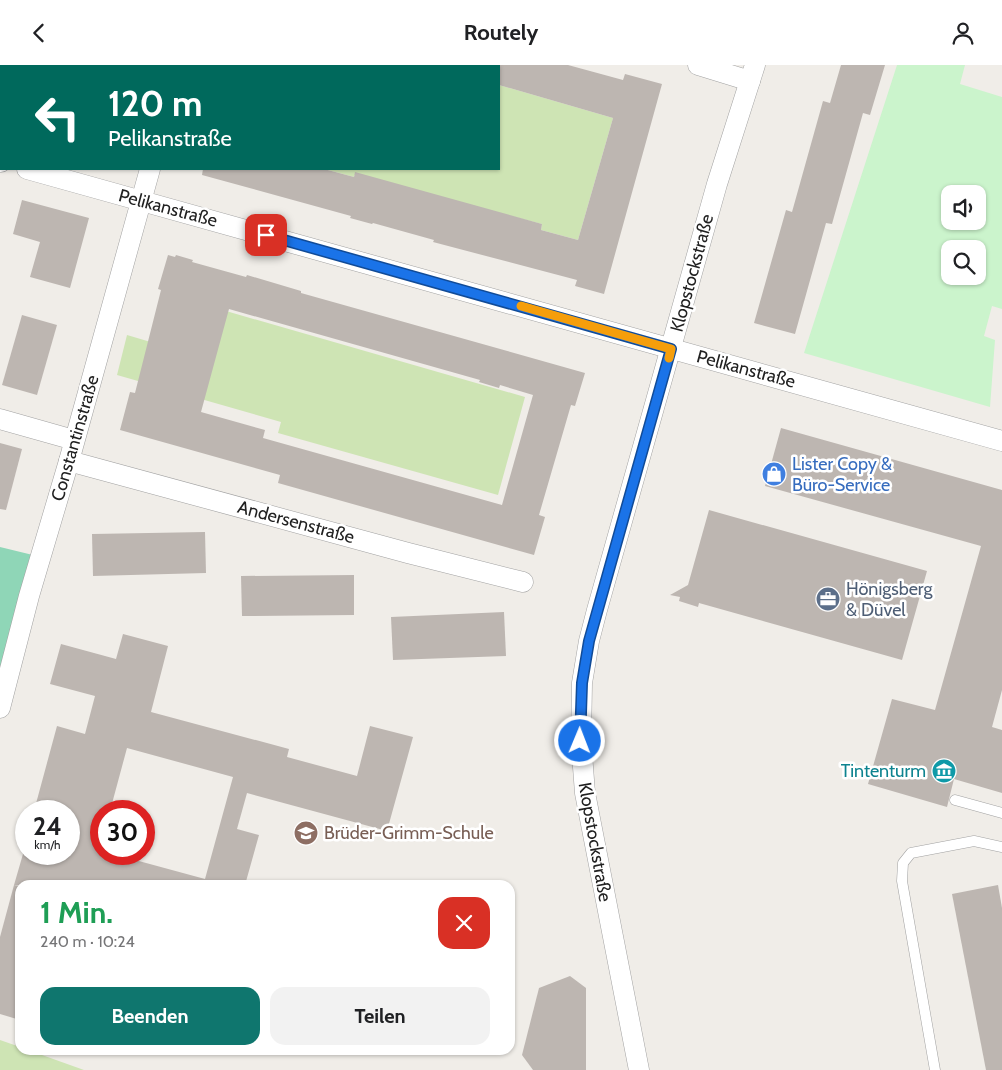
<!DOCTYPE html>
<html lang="de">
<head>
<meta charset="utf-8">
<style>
	:root { --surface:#fff; --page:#f2f2f2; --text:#202124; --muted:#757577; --accent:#0f766e }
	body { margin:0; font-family:Cabin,sans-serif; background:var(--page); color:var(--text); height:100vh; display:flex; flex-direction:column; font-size:19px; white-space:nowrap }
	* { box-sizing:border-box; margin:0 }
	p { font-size:16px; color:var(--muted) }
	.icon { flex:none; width:28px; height:28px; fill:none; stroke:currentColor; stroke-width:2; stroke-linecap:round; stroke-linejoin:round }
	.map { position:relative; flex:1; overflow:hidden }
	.details { position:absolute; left:15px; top:815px; width:500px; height:175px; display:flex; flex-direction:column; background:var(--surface); border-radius:15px; box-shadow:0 1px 4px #0004 }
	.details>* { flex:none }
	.top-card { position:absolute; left:0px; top:0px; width:500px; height:105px; box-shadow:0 1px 4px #0004; background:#00695c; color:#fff; overflow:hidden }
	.controls { position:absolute; left:941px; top:120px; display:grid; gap:10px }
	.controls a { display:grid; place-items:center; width:45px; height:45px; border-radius:10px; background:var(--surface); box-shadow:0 1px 4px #0004; font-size:25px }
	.speed { position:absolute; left:15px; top:735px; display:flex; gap:10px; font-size:25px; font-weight:700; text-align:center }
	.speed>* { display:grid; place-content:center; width:65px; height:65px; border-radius:50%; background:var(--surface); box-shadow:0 1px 4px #0004; line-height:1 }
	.speed small { font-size:12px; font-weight:400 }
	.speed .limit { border:8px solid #d22; background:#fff; color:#111 }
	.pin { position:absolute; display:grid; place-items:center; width:42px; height:42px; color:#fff; margin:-21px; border-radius:10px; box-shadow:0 2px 8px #0006 }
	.me { position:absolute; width:55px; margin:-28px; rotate:1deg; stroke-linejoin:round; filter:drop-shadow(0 0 4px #0008) }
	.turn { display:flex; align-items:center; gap:18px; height:105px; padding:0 25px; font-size:22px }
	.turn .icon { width:65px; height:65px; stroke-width:2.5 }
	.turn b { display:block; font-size:35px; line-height:42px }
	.round { display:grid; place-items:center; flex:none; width:52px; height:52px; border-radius:15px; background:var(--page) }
	.summary { display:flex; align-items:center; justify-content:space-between; height:85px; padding:0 25px }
	h1 { font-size:30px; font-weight:800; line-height:38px; color:#1e9e55 }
	.button { display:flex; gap:10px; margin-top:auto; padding:10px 25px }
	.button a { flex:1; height:58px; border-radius:15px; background:var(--accent); color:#fff; font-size:20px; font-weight:800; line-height:58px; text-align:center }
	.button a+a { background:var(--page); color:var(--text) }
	header { display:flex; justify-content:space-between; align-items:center; height:65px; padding:0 25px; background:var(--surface); font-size:22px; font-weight:800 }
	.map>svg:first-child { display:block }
</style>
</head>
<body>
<header><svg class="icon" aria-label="back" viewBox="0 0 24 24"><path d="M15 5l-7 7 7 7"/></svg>Routely<svg class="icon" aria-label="person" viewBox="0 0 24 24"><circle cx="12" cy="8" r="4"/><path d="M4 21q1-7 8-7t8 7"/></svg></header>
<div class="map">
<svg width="1002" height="1005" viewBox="0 0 1002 1005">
	<rect width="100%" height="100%" fill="#f0ede8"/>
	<g fill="#cee4b4">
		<polygon points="242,0 426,0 431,1 242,1"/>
		<polygon points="499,20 613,53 578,175 541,165 542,159 354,110 354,112 324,104 499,104"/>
		<polygon points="226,246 525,332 498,430 278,368 281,357 117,310 127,270 181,286"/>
		<polygon points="0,975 20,982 20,985 28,985 84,1005 0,1005"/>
	</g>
	<path fill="#cbf4cc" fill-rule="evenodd" d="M 897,0 L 965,0 L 960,19 L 1002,32 L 1002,244 L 992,241 L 984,271 L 995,275 L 990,342 L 804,288 ZM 950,129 L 978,129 L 978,156 L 950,156 ZM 950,184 L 978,184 L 978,211 L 950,211 Z"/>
	<polygon fill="#8fd6b7" points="0,482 41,492 0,643"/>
	<g fill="#bdb6b1" fill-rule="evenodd">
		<polygon points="499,0 568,0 623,15 625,9 662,19 604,229 575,221 577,215 433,177 434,175 373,158 372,159 350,153 351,151 202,110 203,104 324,104 354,112 355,107 542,159 541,165 578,175 613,53 499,20"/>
		<polygon points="841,0 885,0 870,50 863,48 832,159 826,158 795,269 754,258 786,145 792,147 823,36 830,38"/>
		<polygon points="22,135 89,153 70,223 30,212 40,177 13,169"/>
		<path d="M 168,190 L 175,192 L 176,190 L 193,195 L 192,197 L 246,212 L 247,210 L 301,226 L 301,228 L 585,308 L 575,341 L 571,340 L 539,450 L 545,452 L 534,490 L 278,418 L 280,410 L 120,365 L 130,327 L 135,328 L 161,225 L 158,224 ZM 229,244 L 480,315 L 479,317 L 499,323 L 500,320 L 533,330 L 502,440 L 263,373 L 265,365 L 201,347 Z"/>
		<polygon points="22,250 57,260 37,330 2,320"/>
		<polygon points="781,363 1002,425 1002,625 992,662 1002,665 1002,728 954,714 947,742 868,719 892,634 935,645 981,481 765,421"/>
		<polygon points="0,378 22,384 6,445 0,444"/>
		<polygon points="709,445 927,506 902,595 699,538 698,542 679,536 680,532 670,530 688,520"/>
		<polygon points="205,467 206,508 93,511 92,469"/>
		<polygon points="354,510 354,550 242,551 241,511"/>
		<polygon points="504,547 506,591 393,595 391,552"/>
		<path d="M 123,569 L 168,581 L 151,647 L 289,684 L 287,692 L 357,711 L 370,661 L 413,672 L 387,766 L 247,728 L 237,764 L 259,770 L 245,820 L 14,820 L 23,789 L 69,789 L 69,746 L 34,746 L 57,661 L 85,669 L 95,631 L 50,619 L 61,579 L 116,594 ZM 127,683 L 233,712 L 205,814 L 113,789 L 101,789 L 101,746 L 110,746 Z"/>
		<polygon points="14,820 20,821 20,955 0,949 0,872"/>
		<polygon points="998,820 1002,843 1002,1005 986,1005 952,829"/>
		<polygon points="570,911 586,923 586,1005 533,1005 522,990 539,923"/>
	</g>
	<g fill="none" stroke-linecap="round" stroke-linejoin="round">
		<defs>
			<g id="lane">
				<polyline points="955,735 1002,748"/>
				<polyline points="935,1005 902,816 903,798 911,788 974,776 1002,782"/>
			</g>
			<g id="street">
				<polyline points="698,0 750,16"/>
				<polyline points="178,1 179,0"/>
				<polyline points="0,96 1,97"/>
				<polyline points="27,104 1002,376"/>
				<polyline points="0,354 74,375"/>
				<polyline points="69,396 408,488 523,517"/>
				<polyline points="0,643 29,531 69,396 150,104"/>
				<polyline points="639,1005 585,728 581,676 582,618 589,576 597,545 717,119 755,0"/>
			</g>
		</defs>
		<use href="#lane" stroke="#a2a2a2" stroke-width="11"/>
		<use href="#street" stroke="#a2a2a2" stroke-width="21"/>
		<use href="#lane" stroke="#fff" stroke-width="10"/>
		<use href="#street" stroke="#fff" stroke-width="20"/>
	</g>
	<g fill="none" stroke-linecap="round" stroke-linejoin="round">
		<defs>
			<polyline id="route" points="266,170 671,284 589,576 582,618 580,676"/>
		</defs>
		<use href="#route" stroke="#114b97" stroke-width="12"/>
		<use href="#route" stroke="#1a73e8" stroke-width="9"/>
		<polyline stroke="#f59e0b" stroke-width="9" points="521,241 671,284 669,293"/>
	</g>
	<defs>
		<symbol id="shop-disc" viewBox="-11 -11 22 22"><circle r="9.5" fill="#3f7fe0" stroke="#fff"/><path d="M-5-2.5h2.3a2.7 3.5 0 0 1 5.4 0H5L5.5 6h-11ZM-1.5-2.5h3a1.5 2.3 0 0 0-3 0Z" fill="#fff"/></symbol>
		<symbol id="office-disc" viewBox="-11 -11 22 22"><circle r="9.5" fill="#5c6f8a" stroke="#fff"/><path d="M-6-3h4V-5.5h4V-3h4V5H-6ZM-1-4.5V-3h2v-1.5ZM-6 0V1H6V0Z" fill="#fff"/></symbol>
		<symbol id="museum-disc" viewBox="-11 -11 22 22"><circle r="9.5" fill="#0f9aa8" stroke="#fff"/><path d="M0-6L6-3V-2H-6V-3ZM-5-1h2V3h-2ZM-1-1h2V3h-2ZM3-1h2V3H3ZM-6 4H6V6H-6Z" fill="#fff"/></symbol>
		<symbol id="school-disc" viewBox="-11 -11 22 22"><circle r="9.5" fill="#8d6e63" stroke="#fff"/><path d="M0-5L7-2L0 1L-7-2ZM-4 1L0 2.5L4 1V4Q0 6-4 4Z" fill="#fff"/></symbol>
	</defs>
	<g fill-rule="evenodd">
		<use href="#shop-disc" x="760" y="395" width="28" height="28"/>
		<use href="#office-disc" x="814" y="520" width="28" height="28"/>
		<use href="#museum-disc" x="930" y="692" width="28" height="28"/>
		<use href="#school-disc" x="292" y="754" width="28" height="28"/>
	</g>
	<g text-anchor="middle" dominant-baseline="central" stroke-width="5" stroke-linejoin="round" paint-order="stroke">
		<g font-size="18" fill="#212121" stroke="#fff">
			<text transform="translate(168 143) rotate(15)">Pelikanstraße</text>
			<text transform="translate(692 208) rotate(-75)">Klopstockstraße</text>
			<text transform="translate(746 304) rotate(15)">Pelikanstraße</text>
			<text transform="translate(75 373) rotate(-74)">Constantinstraße</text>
			<text transform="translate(296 457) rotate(15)">Andersenstraße</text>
			<text transform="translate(595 777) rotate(80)">Klopstockstraße</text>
		</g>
		<g font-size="18" fill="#366cbe" stroke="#fff" text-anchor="start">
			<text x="792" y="399">Lister Copy &amp;<tspan x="792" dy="21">Büro-Service</tspan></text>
		</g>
		<g font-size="18" fill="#4e5e75" stroke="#fff" text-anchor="start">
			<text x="846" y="524">Hönigsberg<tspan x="846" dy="21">&amp; Düvel</tspan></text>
		</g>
		<g font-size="18" fill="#0d838f" stroke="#fff" text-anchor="end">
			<text x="926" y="706">Tintenturm</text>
		</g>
		<g font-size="18" fill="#785e54" stroke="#fff" text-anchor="start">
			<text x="324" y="768">Brüder-Grimm-Schule</text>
		</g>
	</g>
</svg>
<div class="controls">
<a><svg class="icon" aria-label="sound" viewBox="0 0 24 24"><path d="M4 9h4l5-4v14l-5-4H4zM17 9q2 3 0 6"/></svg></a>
<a><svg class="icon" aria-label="search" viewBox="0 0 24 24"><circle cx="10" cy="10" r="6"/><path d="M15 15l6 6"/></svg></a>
</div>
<div class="speed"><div>24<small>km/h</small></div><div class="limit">30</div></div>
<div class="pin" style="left:266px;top:170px;background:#d93025"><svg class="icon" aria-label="arrive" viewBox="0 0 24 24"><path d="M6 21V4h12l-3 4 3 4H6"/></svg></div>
<svg class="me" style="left:580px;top:676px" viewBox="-20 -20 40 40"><circle r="17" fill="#1a73e8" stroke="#fff" stroke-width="3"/><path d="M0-11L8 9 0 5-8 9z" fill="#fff"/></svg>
<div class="top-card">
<div class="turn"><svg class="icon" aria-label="left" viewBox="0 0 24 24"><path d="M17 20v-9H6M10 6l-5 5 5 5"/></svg><div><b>120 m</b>Pelikanstraße</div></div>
</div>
<section class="details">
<div class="summary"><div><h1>1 Min.</h1><p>240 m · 10:24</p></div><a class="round" style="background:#d93025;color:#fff"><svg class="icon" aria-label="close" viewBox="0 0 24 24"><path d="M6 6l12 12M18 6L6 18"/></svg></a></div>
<div class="button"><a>Beenden</a><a>Teilen</a></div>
</section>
</div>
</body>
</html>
